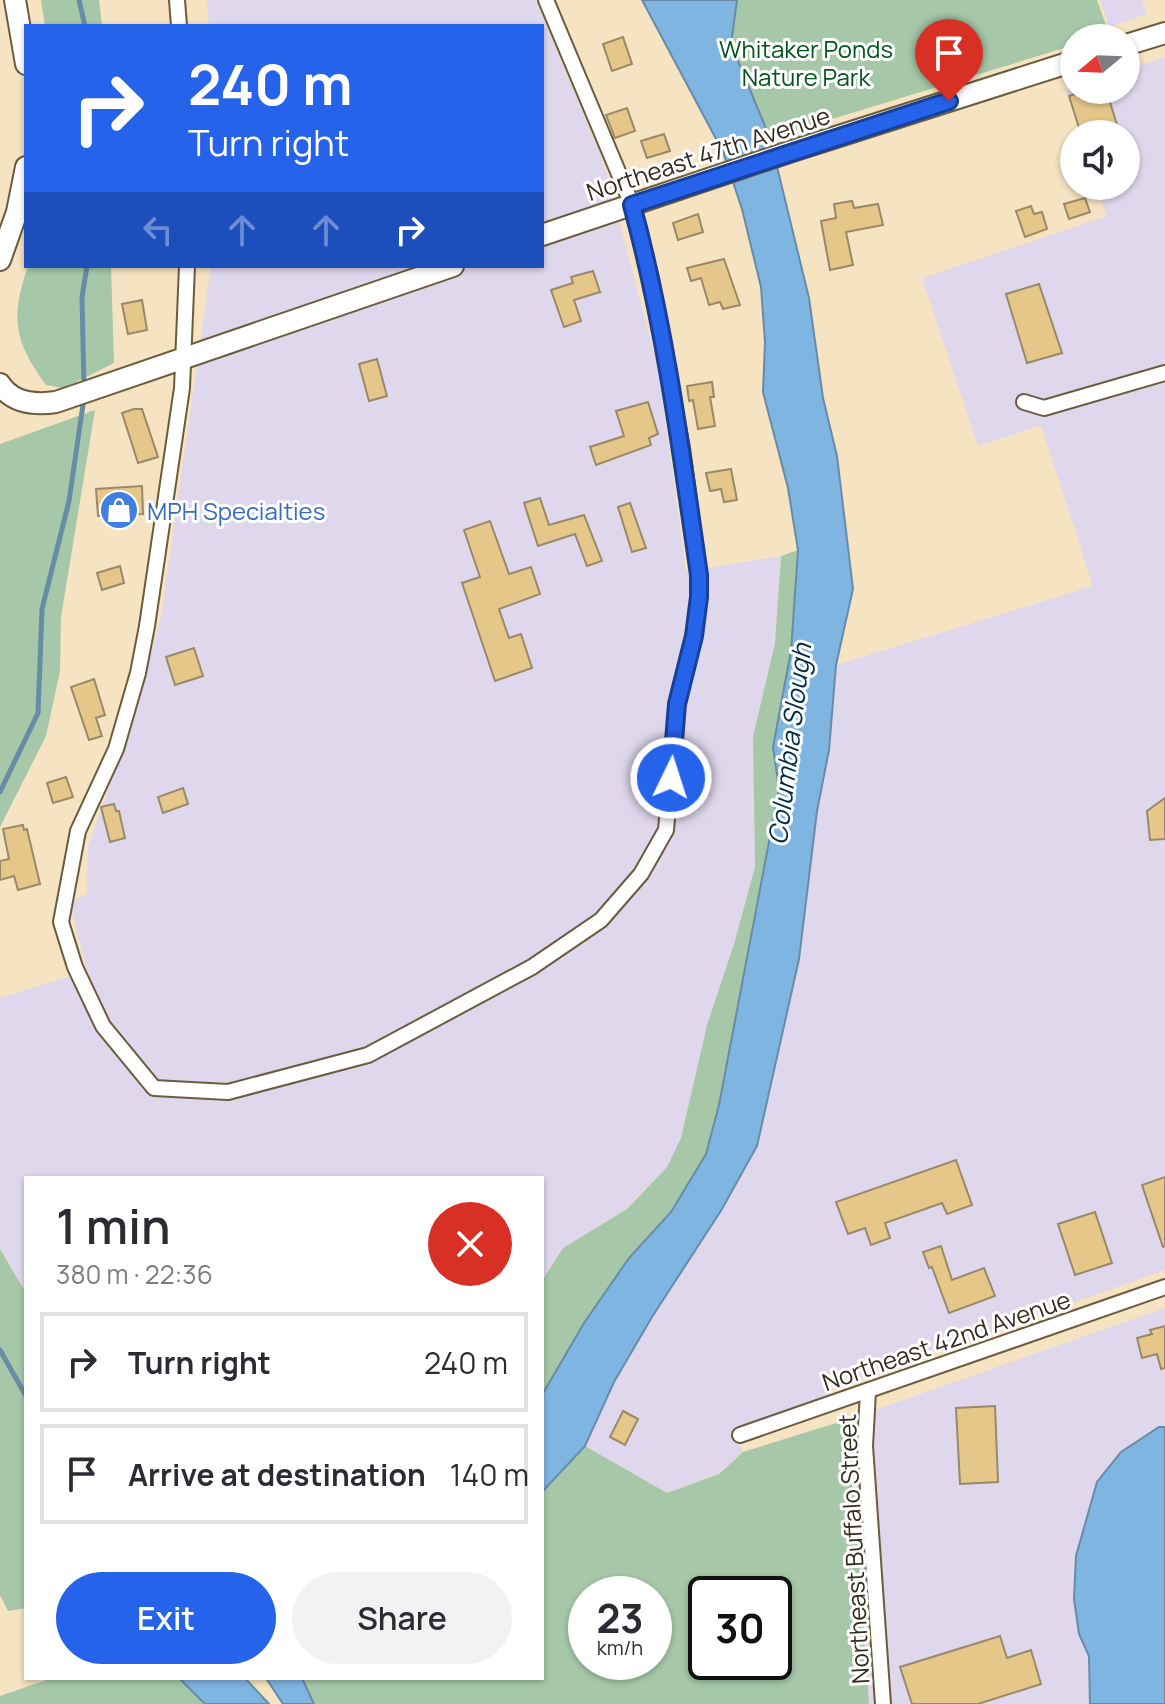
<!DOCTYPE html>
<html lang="en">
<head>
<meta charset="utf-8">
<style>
	:root { --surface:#fff; --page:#f2f2f3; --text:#2b2b33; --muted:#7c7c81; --line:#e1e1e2; --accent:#2563eb }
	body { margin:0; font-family:Manrope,sans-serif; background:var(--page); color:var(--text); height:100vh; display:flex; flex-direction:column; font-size:30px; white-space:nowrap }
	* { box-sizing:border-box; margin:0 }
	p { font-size:26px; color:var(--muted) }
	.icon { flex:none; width:44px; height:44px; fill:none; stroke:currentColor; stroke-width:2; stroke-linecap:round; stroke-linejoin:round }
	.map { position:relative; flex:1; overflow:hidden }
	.panel { position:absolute; left:24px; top:1176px; width:520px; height:504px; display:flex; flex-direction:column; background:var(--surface); border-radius:0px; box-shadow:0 2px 6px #0004 }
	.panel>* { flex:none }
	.hud { position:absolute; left:24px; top:24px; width:520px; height:244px; border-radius:0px; box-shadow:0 2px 6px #0004; background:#2563eb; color:#fff; overflow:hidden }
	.needle { width:52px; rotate:251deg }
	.fabs { position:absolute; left:1060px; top:24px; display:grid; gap:16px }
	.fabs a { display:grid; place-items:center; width:80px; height:80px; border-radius:50%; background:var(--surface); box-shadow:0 2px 6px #0004; font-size:40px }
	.speed { position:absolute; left:568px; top:1576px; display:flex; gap:16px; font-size:40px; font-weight:700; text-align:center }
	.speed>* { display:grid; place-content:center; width:104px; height:104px; border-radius:50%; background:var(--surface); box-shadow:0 2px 6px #0004; line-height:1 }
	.speed small { font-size:20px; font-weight:400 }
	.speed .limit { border:4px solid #111; border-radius:12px; background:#fff; color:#111 }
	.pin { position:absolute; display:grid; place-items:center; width:68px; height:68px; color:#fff; margin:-82px -34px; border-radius:50% 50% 50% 0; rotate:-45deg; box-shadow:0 0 8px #0007 }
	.pin .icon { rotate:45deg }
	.me { position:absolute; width:88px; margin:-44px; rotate:4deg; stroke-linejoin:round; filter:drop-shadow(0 0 6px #0008) }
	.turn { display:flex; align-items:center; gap:28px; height:168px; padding:0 32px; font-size:36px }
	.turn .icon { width:104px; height:104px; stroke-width:2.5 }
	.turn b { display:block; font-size:56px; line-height:68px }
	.lanes { display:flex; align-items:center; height:76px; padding:0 32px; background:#0003; justify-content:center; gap:40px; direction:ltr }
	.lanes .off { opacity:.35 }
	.round { display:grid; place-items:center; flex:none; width:84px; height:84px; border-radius:42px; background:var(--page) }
	.overview { display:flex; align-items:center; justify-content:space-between; height:136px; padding:0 32px }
	h1 { font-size:48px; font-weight:600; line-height:60px }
	.cta { display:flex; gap:16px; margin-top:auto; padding:16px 32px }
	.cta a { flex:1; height:92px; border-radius:48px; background:var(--accent); color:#fff; font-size:32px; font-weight:600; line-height:92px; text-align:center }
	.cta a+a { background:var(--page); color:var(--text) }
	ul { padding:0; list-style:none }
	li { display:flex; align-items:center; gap:24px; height:100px; margin:0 16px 12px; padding:0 16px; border:4px solid var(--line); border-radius:0px }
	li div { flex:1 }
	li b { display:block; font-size:30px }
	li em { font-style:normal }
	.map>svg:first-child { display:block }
</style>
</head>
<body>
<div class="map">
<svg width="1165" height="1704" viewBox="0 0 1165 1704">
	<rect width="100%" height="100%" fill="#f5e3c1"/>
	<g fill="#dfd7ec">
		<polygon points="207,0 536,0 604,164 658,368 686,571 781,556 775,643 753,737 755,867 734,944 707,1025 681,1138 667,1167 626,1209 563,1248 542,1281 542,1178 26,1178 26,1293 0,1249 0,998 87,971 69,902 87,894 88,846 135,714 161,616 211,266 542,266 542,26 209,26"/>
		<polygon points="1100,0 1142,0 1147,14 1109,27"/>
		<polygon points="1165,57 1165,1270 828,1390 833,1405 738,1438 743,1452 719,1473 667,1493 585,1446 614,1382 652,1317 722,1209 757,1146 799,959 817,811 829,750 836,665 1093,586 1041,425 978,446 922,278 1107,216 1097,186 1126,186 1126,134 1080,134 1066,90 1074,88 1074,90 1126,90 1126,70"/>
		<polygon points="1165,1308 1165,1428 1079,1634 1089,1656 1090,1704 869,1704 849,1419"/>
	</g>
	<g fill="#a6c8a8" fill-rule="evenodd">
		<polygon points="41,0 99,0 102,26 45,26"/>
		<polygon points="712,0 1097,0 1109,34 1096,38 1074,38 1074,45 770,138"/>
		<path d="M 28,266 L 111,266 L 114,363 L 64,388 L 46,385 C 14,341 10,318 28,266 Z"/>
		<polygon points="95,410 61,617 60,671 46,736 0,827 0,444"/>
		<polygon points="798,550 791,651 773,747 779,789 719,1105 706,1154 671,1212 629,1258 584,1323 542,1395 542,1281 563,1248 627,1209 667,1167 681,1138 707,1025 734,944 755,867 753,737 775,643 781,556"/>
		<polygon points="0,1249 26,1293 26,1608 8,1611 0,1595"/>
		<path d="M 849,1419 L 869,1704 L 314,1704 L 302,1678 L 542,1678 L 542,1492 L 585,1446 L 667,1493 L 719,1474 L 743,1452 ZM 586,1594 L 654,1594 L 654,1662 L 586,1662 ZM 706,1594 L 774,1594 L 774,1662 L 706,1662 Z"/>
		<polygon points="52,1678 179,1678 205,1704 0,1704 0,1696"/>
	</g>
	<g fill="#7eb5e1" stroke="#688ca7" stroke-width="2">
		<polygon points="642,0 737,0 731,44 770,138 809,298 823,398 837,456 853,589 836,665 829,750 817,811 799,959 757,1146 722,1209 652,1317 614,1382 585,1446 542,1492 542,1395 584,1323 629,1258 671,1212 706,1154 719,1105 779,789 773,747 791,651 798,550 788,488 763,392 765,342 761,287 742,209 723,152"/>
		<polygon points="1159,1427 1165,1427 1165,1704 1090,1704 1089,1656 1079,1634 1074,1599 1076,1556 1097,1482 1121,1452"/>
		<polygon points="179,1678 245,1678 269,1704 205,1704"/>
		<polygon points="266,1678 302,1678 314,1704 283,1704"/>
	</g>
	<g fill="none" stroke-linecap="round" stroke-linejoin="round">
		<g stroke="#688ca7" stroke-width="5">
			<polyline points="79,0 85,26"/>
			<polyline points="84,388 82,297 87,266"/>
			<polyline points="0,792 38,713 42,609 69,501 84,398"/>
			<polyline points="0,1350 26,1396"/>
		</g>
	</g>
	<g fill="#e6c78a" stroke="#998969" stroke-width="2">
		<polygon points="623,37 632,64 612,71 603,44"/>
		<polygon points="1087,90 1106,90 1120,134 1081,134 1069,96"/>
		<polygon points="627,108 635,131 615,138 606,115"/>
		<polygon points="664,134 670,151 647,158 641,141"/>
		<polygon points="1085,198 1090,212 1069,219 1064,204"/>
		<polygon points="852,201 854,208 878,204 883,225 846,232 853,265 830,270 821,221 836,218 834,204"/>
		<polygon points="1031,206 1034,214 1042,212 1047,229 1025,237 1016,211"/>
		<polygon points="698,214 703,232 678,240 673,223"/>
		<polygon points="724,259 740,305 723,309 720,302 709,305 701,278 691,281 687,268"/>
		<polygon points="593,271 600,292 574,300 581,321 564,327 551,290 573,283 571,277"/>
		<polygon points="1039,284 1062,353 1027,363 1006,294"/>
		<polygon points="142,300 147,330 128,334 122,304"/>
		<polygon points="377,359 387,396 369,401 359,364"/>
		<polygon points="712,382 714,397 710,397 715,426 698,429 693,400 689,401 687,386"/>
		<polygon points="648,402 658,434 649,438 651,445 596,465 590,447 624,436 616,411"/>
		<polygon points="134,409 142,409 158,457 138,463 122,413"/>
		<polygon points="731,469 737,500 724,502 721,489 710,491 706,473"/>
		<polygon points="142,486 143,514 98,516 96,489"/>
		<polygon points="540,498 549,525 584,515 602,561 587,566 575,534 538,546 524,503"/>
		<polygon points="630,503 646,548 632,552 618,507"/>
		<polygon points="490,521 509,574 531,567 540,594 499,609 509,638 521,634 532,668 495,681 462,583 480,577 464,530"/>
		<polygon points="120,566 124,583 102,590 97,573"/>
		<polygon points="194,648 203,676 175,685 166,657"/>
		<polygon points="94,679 105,715 96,718 102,736 89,740 71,687"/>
		<polygon points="66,777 73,797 53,803 47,783"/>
		<polygon points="183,788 188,804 163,813 158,797"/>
		<polygon points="1165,798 1165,839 1150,840 1147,811"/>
		<polygon points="114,804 116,811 119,811 125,838 110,842 101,807"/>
		<polygon points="23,825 24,830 27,829 40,884 18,890 14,876 0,880 0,861 9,859 3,829"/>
		<polygon points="956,1160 972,1205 947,1214 942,1203 885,1223 890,1238 871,1245 865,1228 848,1234 836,1202"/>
		<polygon points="1165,1177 1165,1246 1163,1247 1142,1185"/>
		<polygon points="1095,1212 1112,1263 1075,1275 1058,1224"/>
		<polygon points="941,1246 952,1280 984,1268 995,1296 949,1313 932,1267 929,1268 923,1252"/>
		<polygon points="1165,1326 1165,1368 1161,1369 1157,1354 1142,1358 1137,1338 1152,1334 1150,1330"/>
		<polygon points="995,1406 998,1482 960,1484 956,1408"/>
		<polygon points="623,1411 638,1419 625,1445 610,1437"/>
		<polygon points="1000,1636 1007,1658 1031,1650 1041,1684 978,1704 912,1704 900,1667"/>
	</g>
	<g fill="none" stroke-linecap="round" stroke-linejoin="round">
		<defs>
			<g id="street">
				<polyline points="177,0 179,26"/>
				<polyline points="187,266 182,388 147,626 138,673 116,749 78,831 61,922 75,967 103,1026 154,1088 228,1092 368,1055 532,967 601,920 641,874 666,830 677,704 694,636 699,597 699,575 682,448 651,279 632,205 546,0"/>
				<polyline points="1024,402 1044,408 1165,373"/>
				<polyline points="868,1391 865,1446 883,1704"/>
				<polyline points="740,1435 1165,1287"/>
			</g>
			<g id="secondary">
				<polyline points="15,0 26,64"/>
				<polyline points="1126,45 1165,33"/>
				<polyline points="542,235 792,151 1074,61"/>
				<polyline points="0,260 17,212 26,167"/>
				<path d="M 0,384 C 12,403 35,405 56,402 L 453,266"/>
			</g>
		</defs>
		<use href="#street" stroke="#6b5c3d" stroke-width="18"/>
		<use href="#secondary" stroke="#6b5c3d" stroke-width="24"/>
		<use href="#street" stroke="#fff" stroke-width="14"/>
		<use href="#secondary" stroke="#fff" stroke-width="20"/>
	</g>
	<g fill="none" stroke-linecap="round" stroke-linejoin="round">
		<defs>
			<path id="route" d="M 671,778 L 677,704 L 694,636 L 699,597 L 699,575 C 681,450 665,326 632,205 L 949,101"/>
		</defs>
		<use href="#route" stroke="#184099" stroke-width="20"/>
		<use href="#route" stroke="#2563eb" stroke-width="14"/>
	</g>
	<defs>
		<symbol id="shop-disc" viewBox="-11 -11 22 22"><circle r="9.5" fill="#3f7fe0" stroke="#fff"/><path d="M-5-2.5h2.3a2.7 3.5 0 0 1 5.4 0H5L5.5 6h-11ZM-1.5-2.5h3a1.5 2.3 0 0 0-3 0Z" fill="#fff"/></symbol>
	</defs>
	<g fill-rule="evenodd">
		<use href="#shop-disc" x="97" y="488" width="44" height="44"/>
	</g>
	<g text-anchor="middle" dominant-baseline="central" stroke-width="6" stroke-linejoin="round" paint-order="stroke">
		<g font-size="24" fill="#01541a" stroke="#fff">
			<text x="806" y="48">Whitaker Ponds<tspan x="806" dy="28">Nature Park</tspan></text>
		</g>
		<g font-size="24" fill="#332c1f" stroke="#fff">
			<text transform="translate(708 153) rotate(-18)">Northeast 47th Avenue</text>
			<text transform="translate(946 1340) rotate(-19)">Northeast 42nd Avenue</text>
			<text transform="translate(853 1549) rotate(-93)">Northeast Buffalo Street</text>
		</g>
		<g font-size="24" fill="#366cbe" stroke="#fff" text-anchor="start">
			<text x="147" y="510">MPH Specialties</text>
		</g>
		<g font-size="26" font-style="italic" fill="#002c48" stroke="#fff">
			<text transform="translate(789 744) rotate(-83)">Columbia Slough</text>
		</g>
	</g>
</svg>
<div class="fabs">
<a><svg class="needle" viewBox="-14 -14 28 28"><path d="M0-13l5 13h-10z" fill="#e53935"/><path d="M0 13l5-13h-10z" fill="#7c7c81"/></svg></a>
<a><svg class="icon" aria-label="sound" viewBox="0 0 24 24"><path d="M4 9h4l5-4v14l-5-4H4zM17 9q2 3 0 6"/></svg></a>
</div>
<div class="speed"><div>23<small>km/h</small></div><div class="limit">30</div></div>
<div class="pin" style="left:949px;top:101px;background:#d93025"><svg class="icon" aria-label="arrive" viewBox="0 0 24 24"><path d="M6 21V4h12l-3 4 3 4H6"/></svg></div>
<svg class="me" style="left:671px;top:778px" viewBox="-20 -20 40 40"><circle r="17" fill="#2563eb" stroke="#fff" stroke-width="3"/><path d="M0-11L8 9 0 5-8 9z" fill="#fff"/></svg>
<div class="hud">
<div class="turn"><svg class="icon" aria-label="right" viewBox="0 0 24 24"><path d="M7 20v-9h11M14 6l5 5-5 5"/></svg><div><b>240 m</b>Turn right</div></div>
<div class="lanes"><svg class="icon off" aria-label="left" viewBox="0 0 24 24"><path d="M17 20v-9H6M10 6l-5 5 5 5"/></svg><svg class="icon off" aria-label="ahead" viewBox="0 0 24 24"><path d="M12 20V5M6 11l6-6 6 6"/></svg><svg class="icon off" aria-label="ahead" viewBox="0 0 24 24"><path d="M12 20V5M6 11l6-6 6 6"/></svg><svg class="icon" aria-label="right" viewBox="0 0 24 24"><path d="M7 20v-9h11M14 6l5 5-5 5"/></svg></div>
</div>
<section class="panel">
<div class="overview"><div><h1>1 min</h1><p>380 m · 22:36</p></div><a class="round" style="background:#d93025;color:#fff"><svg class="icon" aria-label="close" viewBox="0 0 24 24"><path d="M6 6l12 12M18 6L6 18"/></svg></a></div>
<ul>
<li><svg class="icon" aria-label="right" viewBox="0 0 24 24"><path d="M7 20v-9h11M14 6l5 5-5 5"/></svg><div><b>Turn right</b></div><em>240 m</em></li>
<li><svg class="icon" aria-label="arrive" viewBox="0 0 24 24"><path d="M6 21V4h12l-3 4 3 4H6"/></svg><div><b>Arrive at destination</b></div><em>140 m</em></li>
</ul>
<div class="cta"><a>Exit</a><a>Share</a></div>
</section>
</div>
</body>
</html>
